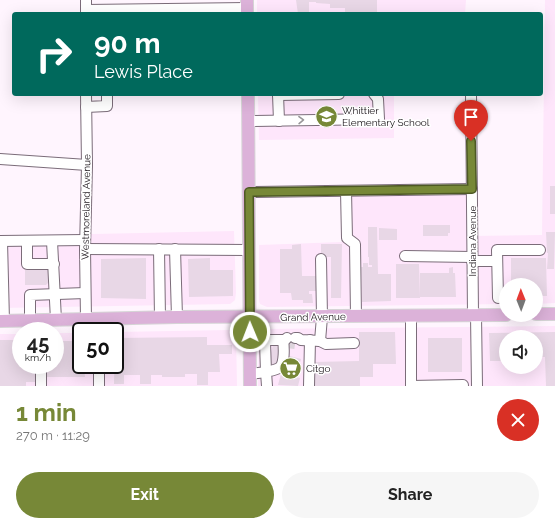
<!DOCTYPE html>
<html lang="en">
<head>
<meta charset="utf-8">
<style>
	:root { --surface:#fff; --page:#f6f6f6; --text:#222; --muted:#767676; --accent:#778837 }
	body { margin:0; font-family:Raleway,sans-serif; background:var(--page); color:var(--text); height:100vh; display:flex; flex-direction:column; font-size:15px; white-space:nowrap }
	* { box-sizing:border-box; margin:0 }
	p { font-size:13px; color:var(--muted) }
	.icon { flex:none; width:22px; height:22px; fill:none; stroke:currentColor; stroke-width:2; stroke-linecap:round; stroke-linejoin:round }
	.map { position:relative; height:386px; overflow:hidden }
	.panel { display:flex; flex-direction:column; background:var(--surface); flex:1 }
	.panel>* { flex:none }
	.top-card { position:absolute; left:12px; top:12px; width:531px; height:84px; border-radius:4px; box-shadow:0 4px 16px #0002; background:#00695c; color:#fff; overflow:hidden }
	.needle { width:26px; rotate:359deg }
	.controls { position:absolute; left:499px; top:278px; display:grid; gap:8px }
	.controls a { display:grid; place-items:center; width:44px; height:44px; border-radius:50%; background:var(--surface); box-shadow:0 4px 16px #0002; font-size:20px }
	.speed { position:absolute; left:12px; top:322px; display:flex; gap:8px; font-size:20px; font-weight:700; text-align:center }
	.speed>* { display:grid; place-content:center; width:52px; height:52px; border-radius:50%; background:var(--surface); box-shadow:0 4px 16px #0002; line-height:1 }
	.speed small { font-size:10px; font-weight:400 }
	.speed .limit { border:2px solid #111; border-radius:6px; background:#fff; color:#111 }
	.pin { position:absolute; display:grid; place-items:center; width:34px; height:34px; color:#fff; margin:-41px -17px; border-radius:50% 50% 50% 0; rotate:-45deg; box-shadow:0 0 4px #0007 }
	.pin .icon { rotate:45deg }
	.me { position:absolute; width:44px; margin:-22px; rotate:359deg; stroke-linejoin:round; filter:drop-shadow(0 0 3px #0008) }
	.turn { display:flex; align-items:center; gap:14px; height:84px; padding:0 16px; font-size:18px }
	.turn .icon { width:52px; height:52px; stroke-width:2.5 }
	.turn b { display:block; font-size:28px; line-height:34px }
	.round { display:grid; place-items:center; flex:none; width:42px; height:42px; border-radius:21px; background:var(--page) }
	.summary { display:flex; align-items:center; justify-content:space-between; height:68px; padding:0 16px }
	h1 { font-size:24px; font-weight:700; line-height:30px; color:var(--accent) }
	.button { display:flex; gap:8px; margin-top:auto; padding:8px 16px }
	.button a { flex:1; height:46px; border-radius:24px; background:var(--accent); color:#fff; font-size:16px; font-weight:700; line-height:46px; text-align:center }
	.button a+a { background:var(--page); color:var(--text) }
	.map>svg:first-child { display:block }
</style>
</head>
<body>
<div class="map">
<svg width="555" height="386" viewBox="0 0 555 386">
	<rect width="100%" height="100%" fill="#fff5fe"/>
	<g fill="#fee6fb" fill-rule="evenodd">
		<polygon points="257,0 466,0 465,14 257,14"/>
		<polygon points="545,0 555,0 555,303 536,304 536,285 506,285 506,304 267,307 260,304 259,301 259,245 342,242 342,196 470,195 470,236 542,235"/>
		<polygon points="258,94 394,94 394,138 259,140"/>
		<polygon points="234,231 236,293 235,300 230,304 0,308 0,236"/>
		<path d="M 555,326 L 555,386 L 258,386 L 259,334 L 263,329 ZM 506,337 L 536,337 L 536,367 L 506,367 Z"/>
		<polygon points="231,330 236,334 237,386 0,386 0,334 21,334 21,365 55,365 55,333 81,333 81,365 115,365 115,332"/>
	</g>
	<g fill="#e8d7e6">
		<polygon points="296,0 377,0 377,14 345,14 345,8 330,8 330,4 316,3 316,2 309,2 309,14 298,14"/>
		<rect x="550" y="186" width="5" height="28"/>
		<polygon points="423,225 450,225 450,233 448,233 448,236 423,236"/>
		<polygon points="368,227 377,227 378,274 391,274 391,301 362,302 361,267 363,267 363,263 368,263 368,267 372,267 372,265 369,265 369,257 368,257"/>
		<polygon points="379,228 397,229 397,240 379,240"/>
		<polygon points="546,232 555,232 554,269 547,269 548,253 547,253"/>
		<polygon points="301,244 302,276 316,276 316,291 309,291 309,294 312,294 313,303 303,303 303,300 292,300 291,293 280,293 280,249 292,249 292,245"/>
		<polygon points="321,244 342,244 341,298 331,298 331,257 321,257"/>
		<polygon points="146,258 146,299 101,298 101,259"/>
		<polygon points="210,258 210,270 233,270 233,296 189,297 188,259"/>
		<polygon points="511,258 546,258 547,296 536,296 536,285 511,285"/>
		<polygon points="396,264 419,264 420,298 396,298"/>
		<polygon points="453,267 453,273 455,273 456,297 420,297 420,273 449,273 449,268"/>
		<polygon points="25,270 49,270 49,282 46,285 25,285"/>
		<polygon points="359,332 395,332 396,364 373,364 373,377 360,377 360,386 314,386 314,362 359,361"/>
		<polygon points="555,332 555,386 546,386 545,357 536,357 536,337 506,337 506,361 490,361 489,333"/>
		<polygon points="287,336 294,336 295,346 287,346"/>
		<polygon points="207,337 207,345 232,345 232,354 219,354 220,372 208,372 208,385 197,385 197,374 185,374 185,377 162,377 162,375 151,375 151,384 140,384 140,375 124,375 124,384 114,384 115,338"/>
		<rect x="428" y="338" width="34" height="34"/>
		<polygon points="0,340 21,340 21,365 36,365 36,382 26,382 26,386 0,386"/>
		<polygon points="55,341 81,341 81,365 84,365 85,377 47,377 47,365 55,365"/>
		<polygon points="273,345 283,348 279,366 268,363"/>
		<polygon points="286,355 301,359 296,377 300,378 298,386 278,385"/>
	</g>
	<g fill="none" stroke-linecap="round" stroke-linejoin="round">
		<polyline stroke="#ddd4dc" stroke-width="10" stroke-dasharray="10 5" stroke-linecap="butt" points="287,343 295,344"/>
		<defs>
			<g id="minor">
				<polyline points="86,0 86,14"/>
				<polyline points="86,10 247,8"/>
				<polyline points="278,94 279,121"/>
				<polyline points="471,94 473,315"/>
				<polyline points="278,95 339,94"/>
				<polyline points="86,107 107,106 107,94"/>
				<polyline points="248,121 379,119 378,99 374,94"/>
				<polyline points="0,159 87,165"/>
				<polyline points="346,191 347,238 355,244 356,316"/>
				<polyline points="249,192 472,189"/>
				<polyline points="0,241 85,240"/>
				<polyline points="2,241 4,321"/>
				<polyline points="27,241 27,264 54,264"/>
				<polyline points="52,241 56,320"/>
				<polyline points="85,249 249,250"/>
				<polyline points="159,249 160,318"/>
				<polyline points="175,249 177,317"/>
				<polyline points="405,256 472,257"/>
				<polyline points="472,261 497,261"/>
				<polyline points="498,298 497,250 540,250"/>
				<polyline points="476,315 477,386"/>
				<polyline points="411,316 411,386 463,385"/>
				<polyline points="86,319 85,249 87,165 86,94"/>
				<polyline points="98,319 99,331"/>
				<polyline points="30,320 30,295 85,293"/>
				<polyline points="40,320 40,331"/>
				<polyline points="295,338 298,338 301,340 320,341 322,317 321,259"/>
				<polyline points="320,341 326,344 354,343"/>
				<polyline points="41,365 41,386"/>
				<polyline points="99,365 99,386"/>
				<polyline points="250,374 266,372 265,342 267,340 285,340 287,338"/>
				<path d="M 267,386 L 266,372 C 270,371 275,370 279,368 C 285,364 284,347 283,340"/>
				<polyline points="309,386 310,340"/>
			</g>
			<g id="major">
				<polyline points="247,0 247,14"/>
				<polyline points="248,94 250,386"/>
				<polyline points="536,314 555,314"/>
				<polyline points="0,321 177,317 506,315"/>
			</g>
		</defs>
		<use href="#minor" stroke="#7b6c79" stroke-width="12"/>
		<use href="#major" stroke="#d6d5d6" stroke-width="14"/>
		<use href="#minor" stroke="#fff" stroke-width="10"/>
		<use href="#major" stroke="#dcb2d9" stroke-width="12"/>
	</g>
	<defs><path id="oneway-chevron" d="M-2-3.5L2.5 0L-2 3.5" fill="none" stroke-width="1.6" stroke-linecap="round" stroke-linejoin="round"/></defs>
	<use stroke="#999799" href="#oneway-chevron" transform="translate(301 120) rotate(-1)"/>
	<g fill="none" stroke-linecap="round" stroke-linejoin="round">
		<defs>
			<polyline id="route" points="250,332 249,192 472,189 471,141"/>
		</defs>
		<use href="#route" stroke="#4d5824" stroke-width="10"/>
		<use href="#route" stroke="#778837" stroke-width="7"/>
	</g>
	<defs>
		<symbol id="school-disc" viewBox="-11 -11 22 22"><circle r="9.5" fill="#778837" stroke="#fff"/><path d="M0-5L7-2L0 1L-7-2ZM-4 1L0 2.5L4 1V4Q0 6-4 4Z" fill="#fff"/></symbol>
		<symbol id="supermarket-disc" viewBox="-11 -11 22 22"><circle r="9.5" fill="#778837" stroke="#fff"/><path d="M-6-5.5h2.5l.6 2H6L4.5 2H-2.5L-4.4-4H-6ZM-1.5 3.2a1.3 1.3 0 1 0 .1 0ZM3 3.2a1.3 1.3 0 1 0 .1 0Z" fill="#fff"/></symbol>
	</defs>
	<g fill-rule="evenodd">
		<use href="#school-disc" x="314" y="104" width="25" height="25"/>
		<use href="#supermarket-disc" x="278" y="356" width="25" height="25"/>
	</g>
	<g text-anchor="middle" dominant-baseline="central" stroke-width="3" stroke-linejoin="round" paint-order="stroke">
		<g font-size="10" fill="#1d171c" stroke="#fff" text-anchor="start">
			<text x="342" y="110">Whittier<tspan x="342" dy="12">Elementary School</tspan></text>
			<text x="306" y="368">Citgo</text>
		</g>
		<g font-size="10" fill="#1d171c" stroke="#fff">
			<text transform="translate(86 207) rotate(-89)">Westmoreland Avenue</text>
			<text transform="translate(472 241) rotate(-90)">Indiana Avenue</text>
			<text transform="translate(313 317) rotate(-1)">Grand Avenue</text>
		</g>
	</g>
</svg>
<div class="controls">
<a><svg class="needle" viewBox="-14 -14 28 28"><path d="M0-13l5 13h-10z" fill="#e53935"/><path d="M0 13l5-13h-10z" fill="#767676"/></svg></a>
<a><svg class="icon" aria-label="sound" viewBox="0 0 24 24"><path d="M4 9h4l5-4v14l-5-4H4zM17 9q2 3 0 6"/></svg></a>
</div>
<div class="speed"><div>45<small>km/h</small></div><div class="limit">50</div></div>
<div class="pin" style="left:471px;top:141px;background:#d93025"><svg class="icon" aria-label="arrive" viewBox="0 0 24 24"><path d="M6 21V4h12l-3 4 3 4H6"/></svg></div>
<svg class="me" style="left:250px;top:332px" viewBox="-20 -20 40 40"><circle r="17" fill="#778837" stroke="#fff" stroke-width="3"/><path d="M0-11L8 9 0 5-8 9z" fill="#fff"/></svg>
<div class="top-card">
<div class="turn"><svg class="icon" aria-label="right" viewBox="0 0 24 24"><path d="M7 20v-9h11M14 6l5 5-5 5"/></svg><div><b>90 m</b>Lewis Place</div></div>
</div>
</div>
<section class="panel">
<div class="summary"><div><h1>1 min</h1><p>270 m · 11:29</p></div><a class="round" style="background:#d93025;color:#fff"><svg class="icon" aria-label="close" viewBox="0 0 24 24"><path d="M6 6l12 12M18 6L6 18"/></svg></a></div>
<div class="button"><a>Exit</a><a>Share</a></div>
</section>
</body>
</html>
